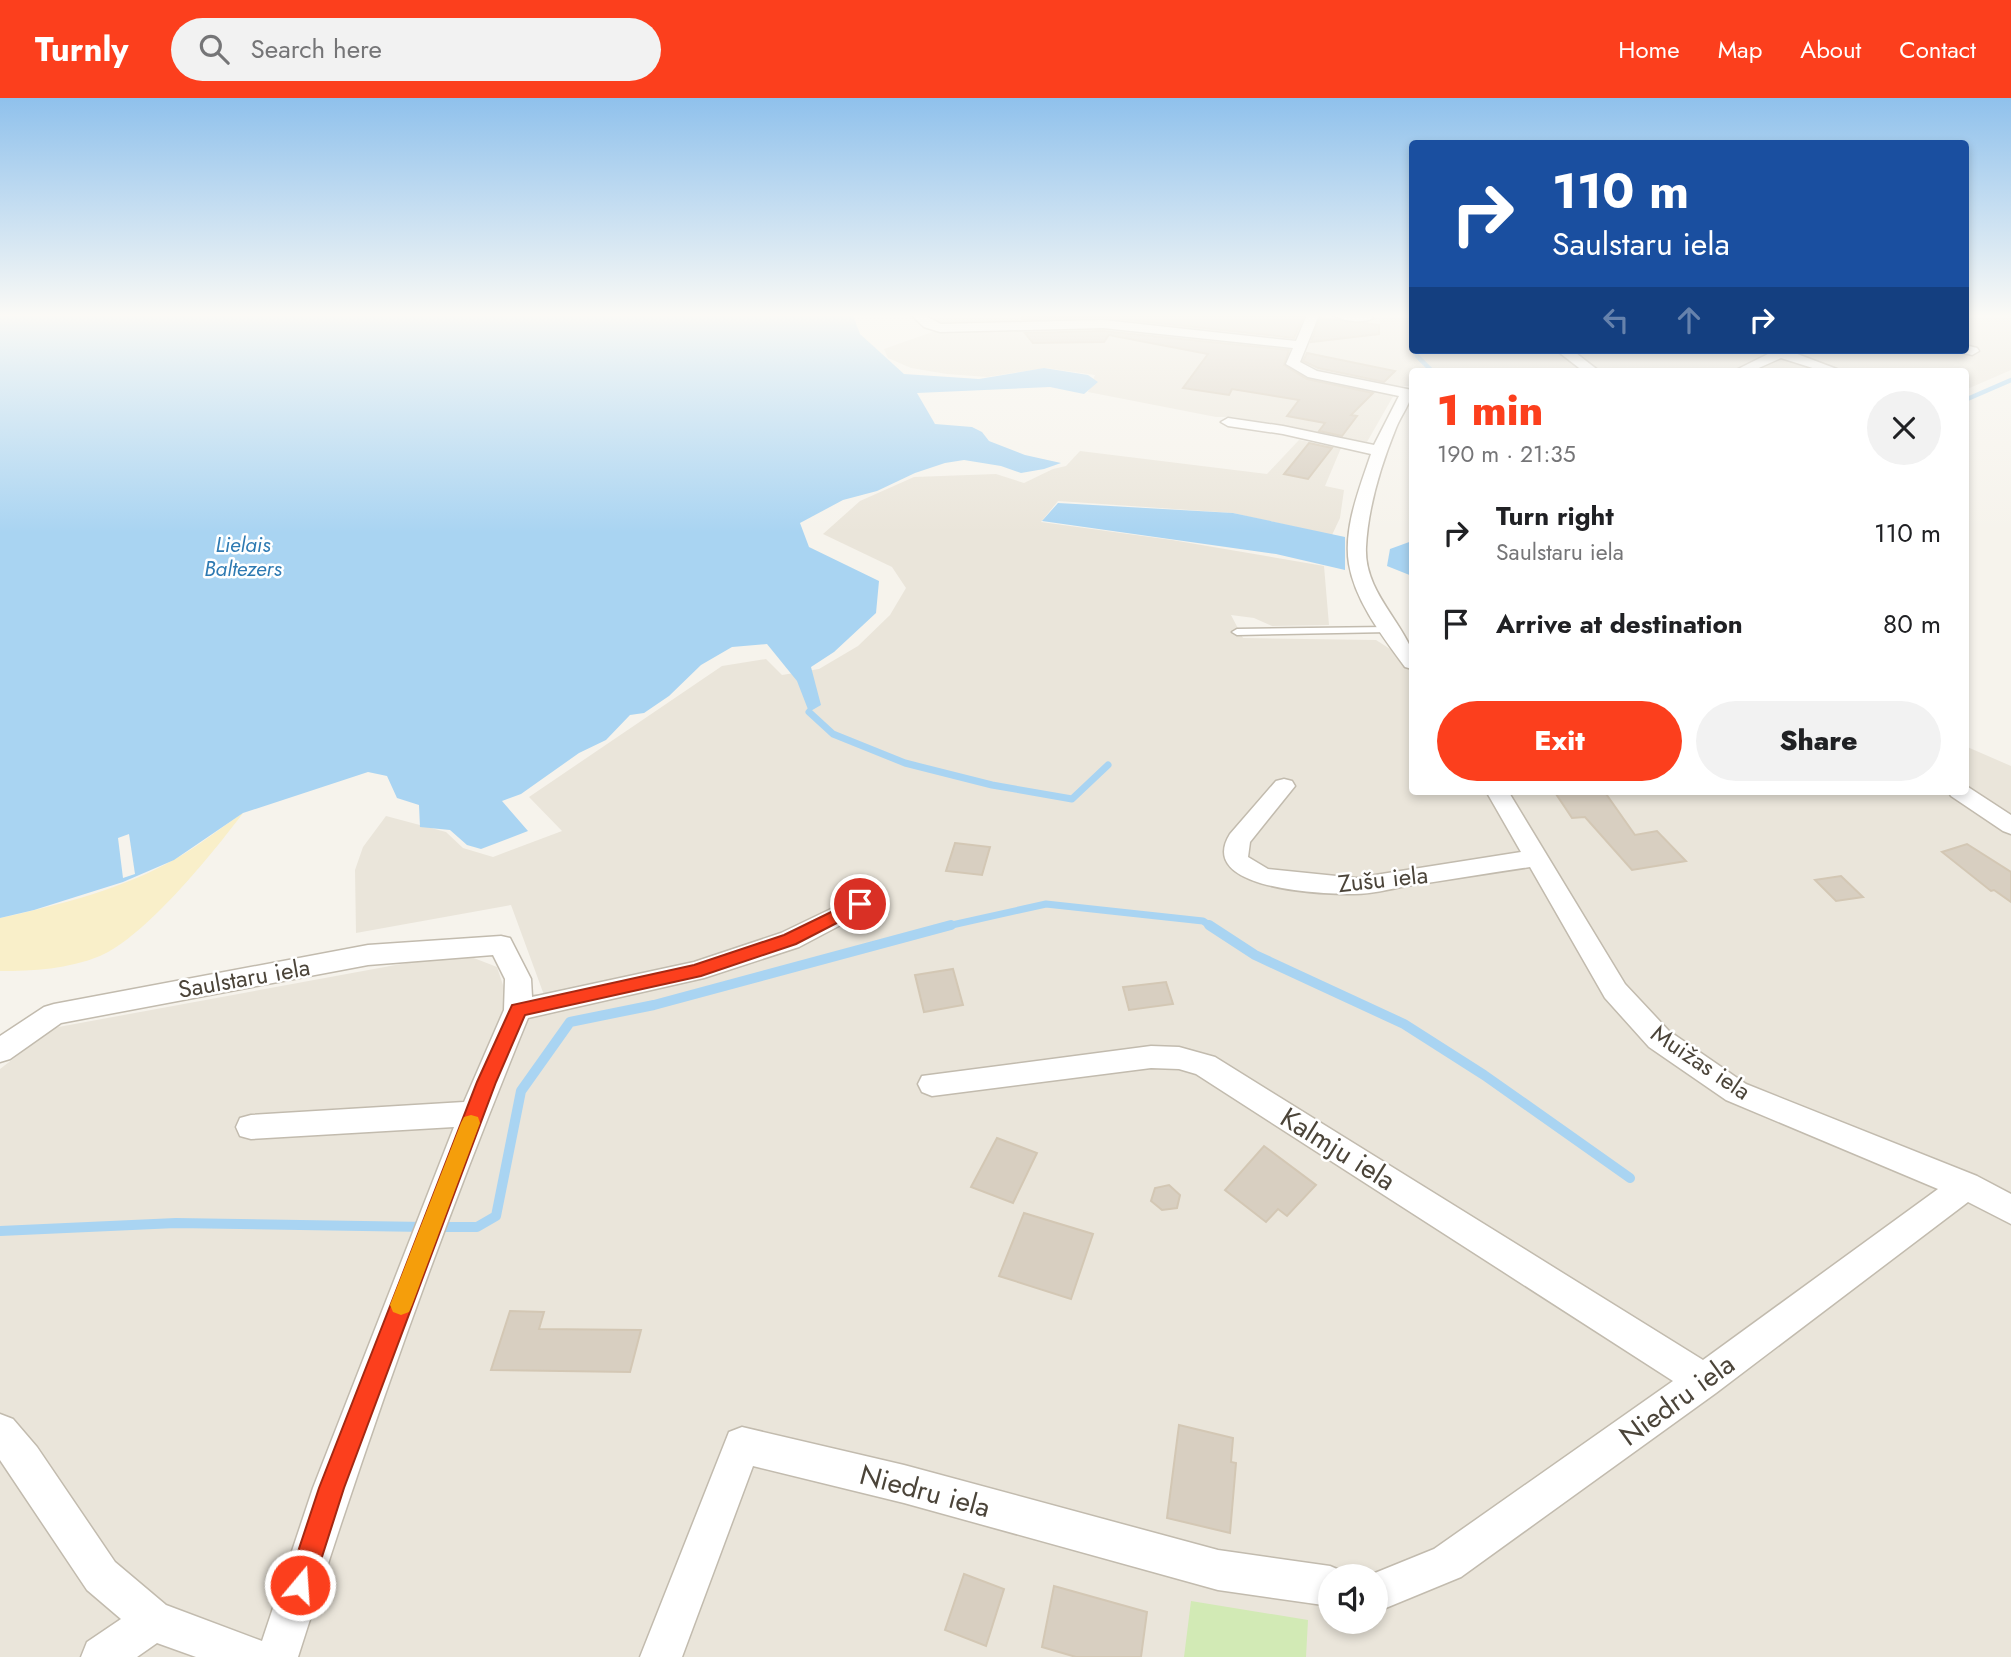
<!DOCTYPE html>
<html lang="en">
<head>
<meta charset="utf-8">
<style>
	:root { --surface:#fff; --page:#f2f2f2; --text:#202124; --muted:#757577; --accent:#fc3f1d }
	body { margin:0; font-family:Jost,sans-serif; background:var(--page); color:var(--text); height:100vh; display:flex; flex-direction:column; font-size:26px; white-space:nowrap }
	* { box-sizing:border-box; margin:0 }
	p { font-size:23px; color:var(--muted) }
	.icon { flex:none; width:38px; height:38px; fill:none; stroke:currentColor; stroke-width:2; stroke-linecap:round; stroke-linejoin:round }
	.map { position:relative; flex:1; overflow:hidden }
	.details { position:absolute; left:1409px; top:270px; width:560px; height:427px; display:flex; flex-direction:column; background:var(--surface); border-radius:7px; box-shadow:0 4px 10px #0003 }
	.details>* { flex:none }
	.banner { position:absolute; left:1409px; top:42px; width:560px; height:214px; border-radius:7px; box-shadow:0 4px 10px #0003; background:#1a4fa0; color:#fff; overflow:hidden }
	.tools { position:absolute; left:1318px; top:1466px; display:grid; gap:14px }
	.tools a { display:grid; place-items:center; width:70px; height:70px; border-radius:50%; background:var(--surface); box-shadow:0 4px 10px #0003; font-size:35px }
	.pin { position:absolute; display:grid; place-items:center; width:60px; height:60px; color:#fff; margin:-30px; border:4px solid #fff; border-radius:50%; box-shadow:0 2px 7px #0007 }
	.me { position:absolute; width:77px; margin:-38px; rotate:18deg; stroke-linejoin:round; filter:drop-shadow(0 0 5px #0008) }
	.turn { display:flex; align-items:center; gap:24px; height:147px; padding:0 28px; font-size:32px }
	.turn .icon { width:91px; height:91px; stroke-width:2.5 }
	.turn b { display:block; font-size:49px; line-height:60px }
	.lanes { display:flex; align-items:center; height:66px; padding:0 28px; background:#0003; justify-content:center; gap:35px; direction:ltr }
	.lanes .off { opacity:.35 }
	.round { display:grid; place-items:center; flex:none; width:74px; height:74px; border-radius:37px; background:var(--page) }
	.summary { display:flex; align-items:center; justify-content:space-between; height:119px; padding:0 28px }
	h1 { font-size:42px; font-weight:800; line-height:52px; color:var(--accent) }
	.cta { display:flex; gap:14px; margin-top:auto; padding:14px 28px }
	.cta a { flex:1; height:80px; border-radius:42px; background:var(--accent); color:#fff; font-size:28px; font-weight:800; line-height:80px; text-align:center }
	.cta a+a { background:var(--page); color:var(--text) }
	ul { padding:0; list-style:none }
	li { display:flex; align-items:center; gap:21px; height:91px; padding:0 28px }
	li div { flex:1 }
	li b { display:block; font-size:26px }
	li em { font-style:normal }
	header { display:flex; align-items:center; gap:42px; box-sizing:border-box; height:98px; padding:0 35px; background:var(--accent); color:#fff }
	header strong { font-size:33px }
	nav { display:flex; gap:38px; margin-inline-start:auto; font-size:24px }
	.search { width:490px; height:63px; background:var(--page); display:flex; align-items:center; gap:18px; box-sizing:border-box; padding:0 24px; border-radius:38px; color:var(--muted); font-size:26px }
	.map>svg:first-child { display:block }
</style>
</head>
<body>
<header>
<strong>Turnly</strong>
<div class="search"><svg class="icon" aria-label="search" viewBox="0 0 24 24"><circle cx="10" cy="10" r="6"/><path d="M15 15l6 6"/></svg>Search here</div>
<nav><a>Home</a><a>Map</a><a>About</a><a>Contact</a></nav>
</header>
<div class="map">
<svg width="2011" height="1559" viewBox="0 0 2011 1559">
	<rect width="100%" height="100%" fill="#f6f3ec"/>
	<g fill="#eae5da" fill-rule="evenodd">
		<polygon points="926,217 1412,217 1412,252 1965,252 1965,217 2011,217 2011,272 1965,292 1965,273 1412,273 1412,288 1399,288 1367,344 1233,319 1216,319 1088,294 1095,277 1046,270 987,279 947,276 911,270 888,260 884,251 941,231 1089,224 1072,221 1072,224 942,226 934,225"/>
		<path d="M 1299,342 L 1341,350 L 1325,388 L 1344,392 L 1340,420 L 1332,437 L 1233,415 L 1058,403 L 1041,424 L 1172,442 L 1324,468 L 1329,527 L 1272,528 L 1254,520 L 1231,517 L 1243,540 L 1376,542 L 1412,565 L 1412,693 L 1965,693 L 1965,648 L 2011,668 L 2011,1559 L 0,1559 L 0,971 L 53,930 L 461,855 L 497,869 L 505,893 L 544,897 L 511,807 L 356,835 L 355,772 L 363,749 L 386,718 L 446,734 L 463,750 L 493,759 L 562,733 L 529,699 L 722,568 L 766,561 L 782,577 L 819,571 L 858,548 L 890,517 L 906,490 L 892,469 L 823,436 L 860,403 L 914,379 L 996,376 L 1024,385 L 1053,371 L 1066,368 L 1080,353 L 1267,376 ZM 1330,1479 L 1376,1479 L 1376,1524 L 1330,1524 Z"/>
	</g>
	<polygon fill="#d2eab5" points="1191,1503 1308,1522 1306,1559 1184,1559"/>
	<path fill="#f9efc9" d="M 243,715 C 213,755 145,839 100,858 C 68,871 34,873 0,873 L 0,820 C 56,808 126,790 175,761 C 199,748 220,730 243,715 Z"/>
	<g fill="#a9d4f2">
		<polygon points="0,217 853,217 860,236 904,276 979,281 1044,270 1088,277 1098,284 1084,296 1050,289 917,295 935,326 972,329 982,334 989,343 1025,357 1061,365 1044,371 1021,375 1001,368 964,362 945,365 915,375 877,393 843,402 800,425 809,449 879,483 876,515 834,554 811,569 821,607 809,614 797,583 767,546 732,549 701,567 669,598 644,615 630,617 606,642 579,655 521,696 502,703 528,733 481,751 467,747 450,732 420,729 419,707 397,700 387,678 368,674 243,715 174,762 123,784 34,812 0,820"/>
		<polygon points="1058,405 1233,415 1345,439 1345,472 1276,456 1042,423"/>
		<polygon points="1412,443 1412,478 1387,468 1390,451"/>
	</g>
	<polygon fill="#f6f3ec" points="129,736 135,776 123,780 118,740"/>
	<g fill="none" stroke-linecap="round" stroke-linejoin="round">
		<g stroke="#a9d4f2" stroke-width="4.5">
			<polyline points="1412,232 1412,241"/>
			<polyline points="1416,252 1417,258 1432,273"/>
			<polyline points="1965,302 2011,282"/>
		</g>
		<g stroke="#a9d4f2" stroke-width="7">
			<polyline points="809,614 833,636 905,665 992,687 1072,701 1108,667"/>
			<polyline points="943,829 1046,806 1203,823 1212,829"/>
		</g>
		<g stroke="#a9d4f2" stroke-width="10">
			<polyline points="1209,827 1255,857 1404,926 1484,977 1630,1080"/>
			<polyline points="438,1129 477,1129 496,1118 521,993 570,924 654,907 951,827"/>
			<polyline points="0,1133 176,1125 425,1129"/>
		</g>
	</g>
	<g fill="#d8cfc1" stroke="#d3c7b4" stroke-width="2">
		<polygon points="1022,217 1288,217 1304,218 1294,240 1103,219 1022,221"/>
		<polygon points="1320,220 1379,227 1379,236 1311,244"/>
		<polygon points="1103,233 1289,252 1284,267 1307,281 1373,295 1351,317 1357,318 1342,338 1319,333 1325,325 1287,318 1299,302 1232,291 1229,297 1183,290 1208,256 1109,237 1104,244 1033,245 1025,235"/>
		<polygon points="1307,255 1395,273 1384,284 1318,270 1303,263"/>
		<polygon points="1309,345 1332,350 1308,381 1284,376"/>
		<polygon points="1554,693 1604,693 1635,737 1657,733 1686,763 1632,772 1585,719 1572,720"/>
		<polygon points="955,745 990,749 982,777 946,773"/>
		<polygon points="1967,746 2011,774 2011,804 1994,792 1991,793 1942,754"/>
		<polygon points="1841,778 1863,799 1836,803 1815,782"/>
		<polygon points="953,871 963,907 924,914 915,877"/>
		<polygon points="1166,884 1173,906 1129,912 1123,889"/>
		<polygon points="997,1040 1037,1055 1013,1105 971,1089"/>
		<polygon points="1264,1048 1316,1087 1287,1118 1278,1111 1266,1124 1225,1092"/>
		<polygon points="1169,1087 1180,1097 1177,1110 1162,1112 1151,1103 1155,1090"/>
		<polygon points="1024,1115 1093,1136 1071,1201 999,1178"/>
		<polygon points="510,1213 544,1214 539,1231 641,1232 630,1274 491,1272"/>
		<polygon points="1179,1327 1233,1340 1231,1364 1236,1365 1230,1435 1167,1420"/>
		<polygon points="964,1476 1004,1491 986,1548 945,1532"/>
		<polygon points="1054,1488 1147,1514 1141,1559 1076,1559 1042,1549"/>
	</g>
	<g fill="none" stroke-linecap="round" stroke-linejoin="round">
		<defs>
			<polygon id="lane" points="1387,529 1390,530 1390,534 1237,537 1232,534 1237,531"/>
			<g id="street">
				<path d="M 911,217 L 924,217 L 941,226 L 1103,222 L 1296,243 L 1307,217 L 1319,217 L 1300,264 L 1317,273 L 1412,292 C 1412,304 1401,317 1396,330 C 1381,367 1368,409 1366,449 C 1364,489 1395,516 1411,550 C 1414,556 1412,564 1412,571 L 1405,569 C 1383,539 1355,503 1349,466 C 1343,430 1360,389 1371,356 L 1283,336 L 1228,328 L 1221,324 L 1228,320 L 1283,328 L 1374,347 L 1399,298 L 1308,279 L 1286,266 L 1293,250 L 1103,230 L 940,234 L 924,229 Z"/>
				<path d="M 1333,217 L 1369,217 L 1373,220 C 1364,226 1342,223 1333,217 Z"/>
				<polygon points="1965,247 1977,250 1979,253 1972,257 1960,254 1959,252 1965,252"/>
				<polygon points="1556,252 1572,252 1599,273 1583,273"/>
				<polygon points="1776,252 1794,252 1792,254 1842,273 1822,273 1781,260 1752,273 1734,273"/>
				<path d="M 1284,681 L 1292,683 L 1295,688 L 1250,744 L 1248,759 L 1268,771 L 1356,780 L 1521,754 L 1486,693 L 1508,693 L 1625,886 L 1669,933 L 1746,986 L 1977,1078 L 2011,1096 L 2011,1126 L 1968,1104 L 1716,1295 L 1461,1479 L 1376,1514 L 1376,1479 L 1365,1479 L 1434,1451 L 1673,1283 L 1196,976 L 1179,971 L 1151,970 L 932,998 L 922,994 L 918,986 L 922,978 L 1151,948 L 1179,949 L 1215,959 L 1703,1262 L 1938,1091 L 1726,1002 L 1649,949 L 1605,900 L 1530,769 C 1489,775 1448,782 1407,788 C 1390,791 1372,796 1354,796 C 1324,796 1195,792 1230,736 L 1276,683 Z"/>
				<polygon points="1965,687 2011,717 2011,736 2003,733 1951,698 1948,693 1965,693"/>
				<path d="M 860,797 L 869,800 L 873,806 L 869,812 L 799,849 L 704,880 L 528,920 C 442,1129 366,1343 298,1559 L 196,1559 L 157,1545 L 137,1559 L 81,1559 L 87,1544 L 121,1521 L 87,1492 L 0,1362 L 0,1316 L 13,1321 L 37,1349 L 115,1464 L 166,1507 L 262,1543 L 313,1390 L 454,1029 L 251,1041 L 240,1038 L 236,1029 L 240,1020 L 251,1017 L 464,1004 L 504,912 L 505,881 L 493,857 L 368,867 L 61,925 L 10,961 L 0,964 L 0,938 L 44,909 L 54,906 L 368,847 L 501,838 L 510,840 L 531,881 L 532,899 L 694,864 L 781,835 Z"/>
				<polygon points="742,1329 904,1367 1218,1452 1330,1468 1344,1474 1346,1479 1330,1479 1330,1508 1218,1492 904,1405 753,1368 682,1559 640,1559 729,1334"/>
			</g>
		</defs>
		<use href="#lane" stroke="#c2bbae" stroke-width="3"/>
		<use href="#street" stroke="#c2bbae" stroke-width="3"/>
		<use href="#lane" fill="#fff" fill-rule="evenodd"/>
		<use href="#street" fill="#fff" fill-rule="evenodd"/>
	</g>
	<linearGradient id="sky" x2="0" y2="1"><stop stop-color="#8fc1ec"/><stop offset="0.5" stop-color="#fbfaf6"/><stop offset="1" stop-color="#fbfaf6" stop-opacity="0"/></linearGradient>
	<rect width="2011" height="435" fill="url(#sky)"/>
	<polygon fill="#fc3f1d" stroke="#a42913" stroke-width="2" points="860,800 869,806 866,810 796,846 701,878 525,917 496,984 344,1390 313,1487 309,1496 300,1499 291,1496 287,1487 319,1390 401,1180 477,984 512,907 694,867 784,837"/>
	<polygon fill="#f59e0b" points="471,1017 478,1019 480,1025 412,1207 409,1214 401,1217 393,1214 390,1207 461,1025 464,1019"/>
	<g text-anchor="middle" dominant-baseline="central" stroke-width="5" stroke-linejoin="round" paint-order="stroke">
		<g font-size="21" font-style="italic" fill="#2e7ab2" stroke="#fff">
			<text x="243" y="447">Lielais<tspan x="243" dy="24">Baltezers</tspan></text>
		</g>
		<g font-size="24" fill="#4b4439" stroke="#fff">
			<text transform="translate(1383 781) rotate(-6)">Zušu iela</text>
			<text transform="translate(244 880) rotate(-10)">Saulstaru iela</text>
			<text transform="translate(1701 964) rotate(34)">Muižas iela</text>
		</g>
		<g font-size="28" fill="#4b4439" stroke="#fff">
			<text transform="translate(1338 1051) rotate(32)">Kalmju iela</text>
			<text transform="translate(1677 1302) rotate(-36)">Niedru iela</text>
			<text transform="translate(925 1393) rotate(15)">Niedru iela</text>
		</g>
	</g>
</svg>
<div class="tools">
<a><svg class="icon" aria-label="sound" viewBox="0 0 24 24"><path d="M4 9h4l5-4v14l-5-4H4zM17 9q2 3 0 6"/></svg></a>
</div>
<div class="pin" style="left:860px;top:806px;background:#d93025"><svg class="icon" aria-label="arrive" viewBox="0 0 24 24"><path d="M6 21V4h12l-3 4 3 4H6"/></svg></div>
<svg class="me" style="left:300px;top:1487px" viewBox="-20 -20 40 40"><circle r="17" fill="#fc3f1d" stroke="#fff" stroke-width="3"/><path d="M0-11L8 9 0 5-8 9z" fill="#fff"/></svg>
<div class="banner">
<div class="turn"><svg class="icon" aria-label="right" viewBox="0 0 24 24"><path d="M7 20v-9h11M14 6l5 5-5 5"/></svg><div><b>110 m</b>Saulstaru iela</div></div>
<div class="lanes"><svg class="icon off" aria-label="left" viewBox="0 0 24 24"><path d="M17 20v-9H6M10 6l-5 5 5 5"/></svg><svg class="icon off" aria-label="ahead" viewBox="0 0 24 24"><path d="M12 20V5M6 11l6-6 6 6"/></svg><svg class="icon" aria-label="right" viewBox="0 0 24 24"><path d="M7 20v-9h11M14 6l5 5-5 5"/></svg></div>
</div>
<section class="details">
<div class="summary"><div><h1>1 min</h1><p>190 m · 21:35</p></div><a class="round"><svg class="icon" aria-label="close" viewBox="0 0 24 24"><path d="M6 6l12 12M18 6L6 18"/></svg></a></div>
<ul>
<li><svg class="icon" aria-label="right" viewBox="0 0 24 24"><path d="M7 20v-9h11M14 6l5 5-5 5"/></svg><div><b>Turn right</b><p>Saulstaru iela</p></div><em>110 m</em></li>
<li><svg class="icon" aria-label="arrive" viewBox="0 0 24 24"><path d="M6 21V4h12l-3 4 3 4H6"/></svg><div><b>Arrive at destination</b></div><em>80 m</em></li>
</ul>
<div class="cta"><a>Exit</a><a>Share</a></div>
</section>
</div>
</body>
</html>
